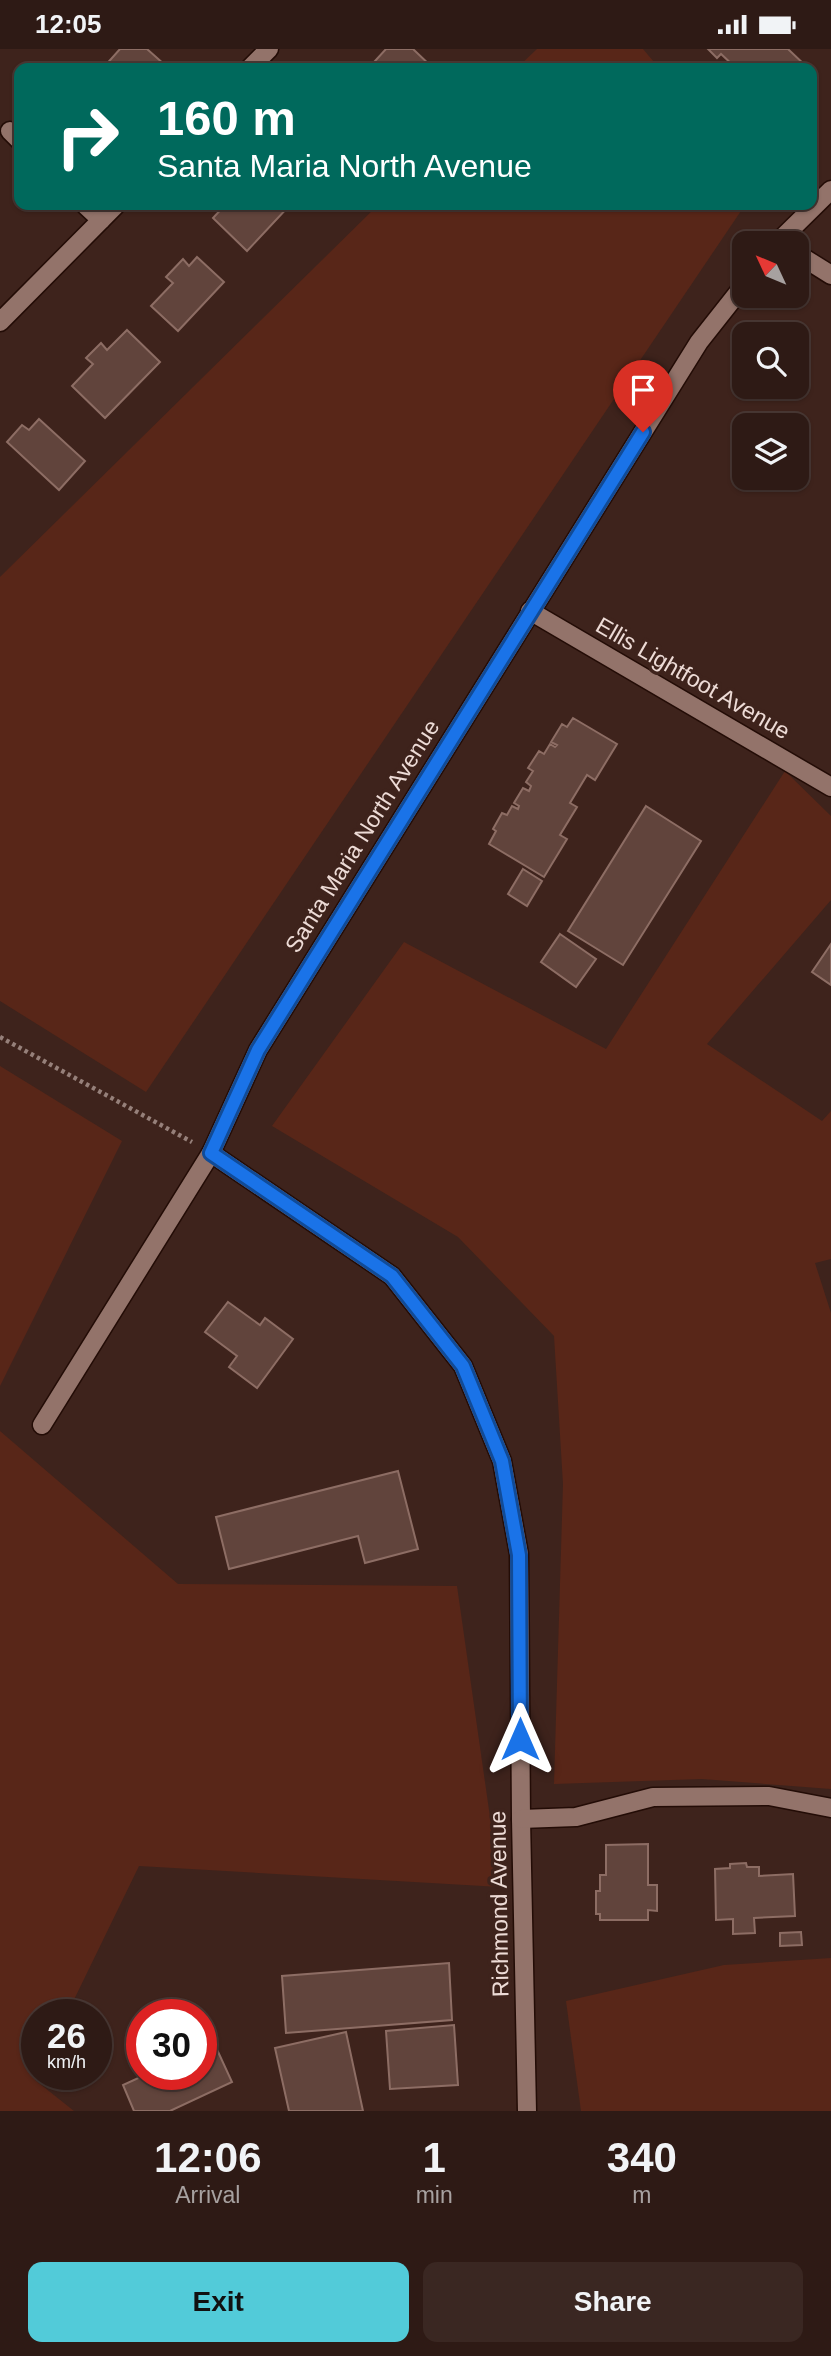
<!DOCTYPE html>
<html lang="en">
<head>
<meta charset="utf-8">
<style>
	:root { --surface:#2e1a15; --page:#3a2722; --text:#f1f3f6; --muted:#a7a1a0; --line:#493834; --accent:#52cbd9 }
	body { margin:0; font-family:Helvetica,sans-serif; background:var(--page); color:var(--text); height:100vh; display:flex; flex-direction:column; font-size:26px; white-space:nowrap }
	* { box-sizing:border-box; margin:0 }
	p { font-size:23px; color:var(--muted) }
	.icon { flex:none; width:38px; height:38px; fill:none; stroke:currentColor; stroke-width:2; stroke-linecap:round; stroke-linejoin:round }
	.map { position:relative; height:2062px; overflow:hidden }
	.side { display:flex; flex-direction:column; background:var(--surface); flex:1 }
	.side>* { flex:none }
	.hud { position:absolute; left:14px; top:14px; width:803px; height:147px; border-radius:14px; box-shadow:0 2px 5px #0004,0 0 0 2px var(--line); background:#00695c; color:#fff; overflow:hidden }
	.needle { width:46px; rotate:314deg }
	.tools { position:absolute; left:732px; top:182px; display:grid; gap:14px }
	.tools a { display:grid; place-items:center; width:77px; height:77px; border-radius:14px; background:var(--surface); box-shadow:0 2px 5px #0004,0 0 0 2px var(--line); font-size:35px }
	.speed { position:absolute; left:21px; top:1950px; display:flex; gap:14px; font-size:35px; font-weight:700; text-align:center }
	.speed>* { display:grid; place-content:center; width:91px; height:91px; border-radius:50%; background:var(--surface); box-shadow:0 2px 5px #0004,0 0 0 2px var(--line); line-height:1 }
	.speed small { font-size:18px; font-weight:400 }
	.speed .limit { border:10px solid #d22; background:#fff; color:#111 }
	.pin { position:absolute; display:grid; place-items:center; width:60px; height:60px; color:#fff; margin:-72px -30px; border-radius:50% 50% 50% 0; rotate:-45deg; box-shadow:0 0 7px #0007 }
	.pin .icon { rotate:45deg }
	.me { position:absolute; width:77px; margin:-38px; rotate:0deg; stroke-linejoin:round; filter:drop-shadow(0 0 5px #0008) }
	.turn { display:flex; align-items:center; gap:24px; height:147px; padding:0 28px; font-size:32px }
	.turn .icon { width:91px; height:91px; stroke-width:2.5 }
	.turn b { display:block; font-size:49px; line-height:60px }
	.eta { display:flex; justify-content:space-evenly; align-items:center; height:119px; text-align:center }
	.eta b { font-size:42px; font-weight:600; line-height:49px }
	.cta { display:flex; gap:14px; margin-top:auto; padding:14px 28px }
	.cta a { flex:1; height:80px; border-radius:14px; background:var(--accent); color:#111; font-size:28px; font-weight:600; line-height:80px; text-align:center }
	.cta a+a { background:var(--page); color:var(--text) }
	.status { display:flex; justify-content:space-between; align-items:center; height:49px; padding:0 35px; background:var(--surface); direction:ltr }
	.status svg { height:19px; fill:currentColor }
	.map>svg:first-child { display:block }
</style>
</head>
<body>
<div class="status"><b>12:05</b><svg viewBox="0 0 49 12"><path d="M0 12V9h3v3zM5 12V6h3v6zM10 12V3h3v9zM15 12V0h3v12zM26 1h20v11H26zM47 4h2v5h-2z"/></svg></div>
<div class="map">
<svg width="831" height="2062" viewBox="0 0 831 2062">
	<rect width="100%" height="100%" fill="#3e231c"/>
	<g fill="#582618">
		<polygon points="537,0 643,0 659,19 517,19"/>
		<polygon points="378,156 745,156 146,1043 0,952 0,528"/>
		<polygon points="785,722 831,767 831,851 707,995 822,1072 831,1062 831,1210 815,1214 831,1264 831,1740 702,1730 554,1735 563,1435 554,1287 458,1188 272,1077 404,893 606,1000"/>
		<polygon points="0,1017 122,1092 0,1337"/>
		<polygon points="0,1382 178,1535 457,1537 500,1838 139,1817 67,1965 37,1965 38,2025 35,2031 74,2062 0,2062"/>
		<polygon points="831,1909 831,2062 581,2062 566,1952 724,1916"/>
	</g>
	<g fill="#61443c" stroke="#8d6d64" stroke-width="2">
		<polygon points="120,0 147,0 165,16 162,19 103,19"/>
		<polygon points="386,0 413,0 433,19 382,19 375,12"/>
		<polygon points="708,0 788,0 808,19 736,19 721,5 717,9"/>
		<polygon points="225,156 233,156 236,159 239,156 290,156 247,202 213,169"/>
		<polygon points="197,208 224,233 178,282 151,257 173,234 166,228 183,210 189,217"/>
		<polygon points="127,281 160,313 105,369 72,337 93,315 86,309 101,294 107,301"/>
		<polygon points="39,370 85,412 59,441 7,393 22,376 29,381"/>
		<polygon points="573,669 617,695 595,731 587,726 570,754 577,758 560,786 567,790 544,828 489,795 496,782 493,780 502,764 507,766 512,757 518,760 519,757 514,754 523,739 529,742 531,737 526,733 533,722 528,719 539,702 544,705 550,695 555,698 557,696 551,693 562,675 567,678"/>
		<polygon points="646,757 701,792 623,916 568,882"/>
		<polygon points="523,820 542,832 527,857 508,845"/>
		<polygon points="560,885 596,910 576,938 541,913"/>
		<polygon points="831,895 831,936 812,923"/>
		<polygon points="228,1253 260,1276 265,1269 293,1290 257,1339 229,1318 237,1307 205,1283"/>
		<polygon points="398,1422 418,1500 365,1514 358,1487 229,1520 216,1468"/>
		<polygon points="648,1795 648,1836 657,1836 657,1862 648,1861 648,1871 600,1871 600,1865 596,1865 596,1842 600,1842 600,1826 606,1826 606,1796"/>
		<polygon points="746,1814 747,1818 759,1818 759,1827 793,1825 795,1867 754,1869 755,1884 733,1885 733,1870 716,1871 715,1820 730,1819 730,1815"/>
		<polygon points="801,1883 802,1896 780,1897 780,1884"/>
		<polygon points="449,1914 452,1971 286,1984 282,1927"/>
		<polygon points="454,1976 458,2036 390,2040 386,1982"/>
		<polygon points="346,1983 363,2062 289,2062 275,1999"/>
		<polygon points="214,1994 232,2033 170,2062 134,2062 123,2036 147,2025 201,2025 201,2000"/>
	</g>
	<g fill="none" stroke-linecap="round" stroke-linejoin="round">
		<defs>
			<g id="minor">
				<polyline points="250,19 269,0"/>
				<polyline points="10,82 19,91"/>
				<polyline points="85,156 101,171"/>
				<polyline points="777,194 831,141"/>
				<polyline points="796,204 831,226"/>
				<polyline points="0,273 116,156"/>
				<polyline points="530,562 831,738"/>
				<polyline points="211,1104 392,1227 463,1317 502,1412 519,1505 521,1770 527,2062"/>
				<polyline points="42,1376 211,1104 258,1001 699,293 744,236"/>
				<polyline points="521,1770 576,1768 653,1748 769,1747 831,1759"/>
			</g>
		</defs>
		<use href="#minor" stroke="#230c06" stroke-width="21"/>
		<polyline stroke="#96807a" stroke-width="4.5" stroke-dasharray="3.5 3.5" stroke-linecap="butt" points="0,988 192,1093"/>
		<use href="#minor" stroke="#93736a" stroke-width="18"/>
	</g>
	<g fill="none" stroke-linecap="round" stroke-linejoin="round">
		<defs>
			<polyline id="route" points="520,1690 519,1506 502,1412 463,1317 392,1227 211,1104 258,1001 643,383"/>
		</defs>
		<use href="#route" stroke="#114b97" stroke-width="18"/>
		<use href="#route" stroke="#1a73e8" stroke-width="12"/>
	</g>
	<g text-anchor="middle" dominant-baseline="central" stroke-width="7" stroke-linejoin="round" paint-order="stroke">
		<g font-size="23" fill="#eddbd6" stroke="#3e231c">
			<text transform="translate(693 629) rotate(30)">Ellis Lightfoot Avenue</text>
			<text transform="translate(362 787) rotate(-58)">Santa Maria North Avenue</text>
			<text transform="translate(499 1855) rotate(-91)">Richmond Avenue</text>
		</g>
	</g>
</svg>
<div class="tools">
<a><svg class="needle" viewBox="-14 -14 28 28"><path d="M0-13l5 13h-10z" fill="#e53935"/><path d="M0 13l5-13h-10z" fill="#a7a1a0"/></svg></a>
<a><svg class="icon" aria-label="search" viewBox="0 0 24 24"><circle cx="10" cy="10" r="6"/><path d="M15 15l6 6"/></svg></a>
<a><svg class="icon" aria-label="layers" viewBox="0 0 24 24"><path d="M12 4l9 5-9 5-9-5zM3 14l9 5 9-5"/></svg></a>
</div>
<div class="speed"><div>26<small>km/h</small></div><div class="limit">30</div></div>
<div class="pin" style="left:643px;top:383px;background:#d93025"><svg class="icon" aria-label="arrive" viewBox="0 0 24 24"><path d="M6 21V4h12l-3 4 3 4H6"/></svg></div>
<svg class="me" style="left:520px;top:1690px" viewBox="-20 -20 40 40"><path d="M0-17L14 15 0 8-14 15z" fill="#1a73e8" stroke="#fff" stroke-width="4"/></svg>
<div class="hud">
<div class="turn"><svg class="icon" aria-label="right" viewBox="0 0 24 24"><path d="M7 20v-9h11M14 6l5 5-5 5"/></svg><div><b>160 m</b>Santa Maria North Avenue</div></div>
</div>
</div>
<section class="side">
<div class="eta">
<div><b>12:06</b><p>Arrival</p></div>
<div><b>1</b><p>min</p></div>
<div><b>340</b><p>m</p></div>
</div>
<div class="cta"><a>Exit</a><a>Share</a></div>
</section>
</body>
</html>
